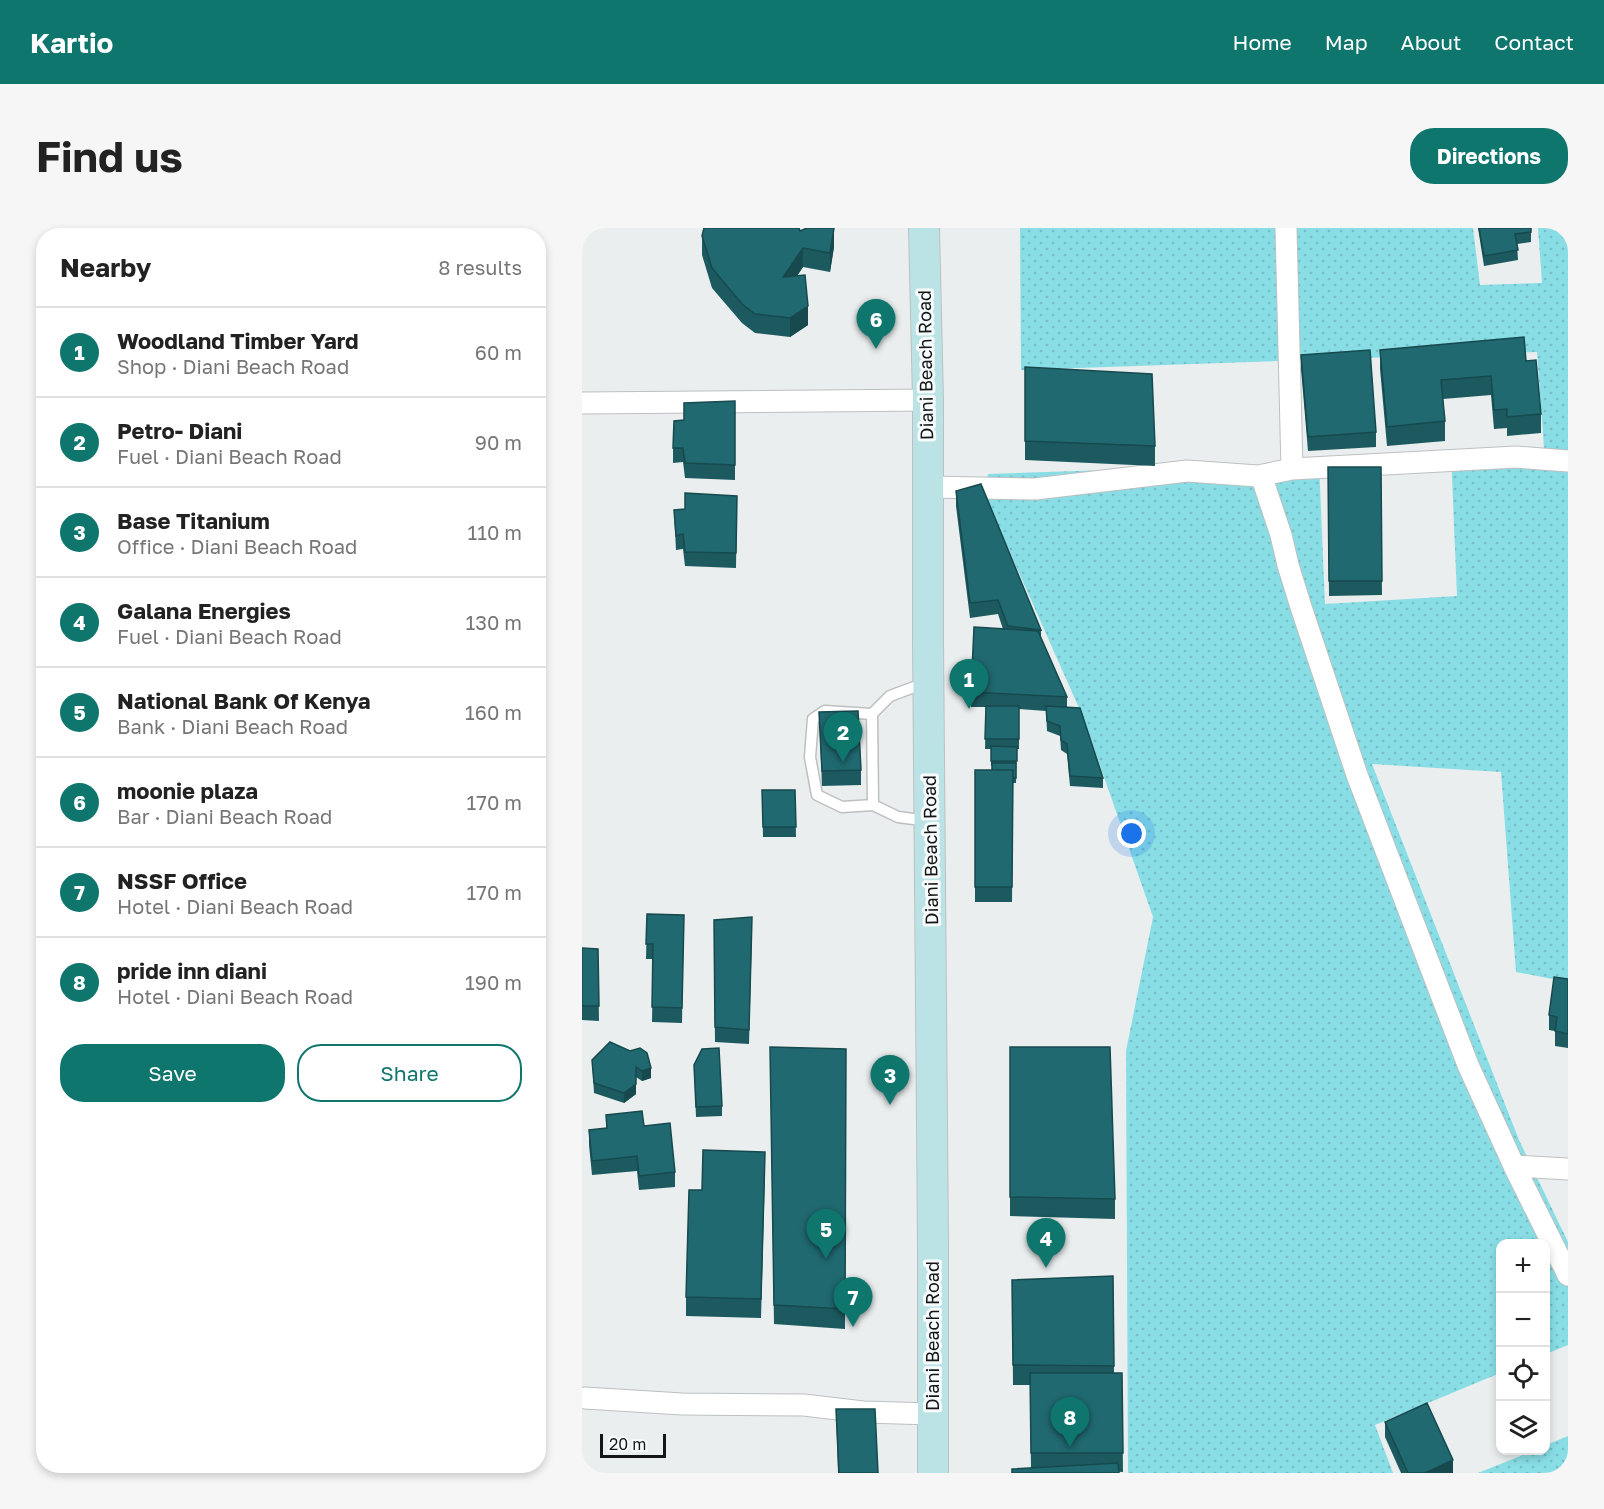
<!DOCTYPE html>
<meta charset="utf-8">
<style>
:root{--surface:#fff;--page:#f6f6f6;--text:#222;--muted:#767676;--line:#e0e0e0;--accent:#0f766e}
body{margin:0;font-family:"Golos Text",sans-serif;background:var(--page);color:var(--text)}
.controls{position:absolute;right:18px;bottom:18px;display:grid;overflow:hidden;border-radius:12px;box-shadow:0 3px 9px #0003}
.controls button{width:54px;height:54px;display:grid;place-items:center;padding:0;border:0;border-bottom:2px solid var(--line);background:var(--surface);color:var(--text);font:30px sans-serif}
.scale{position:absolute;left:18px;bottom:15px;width:66px;box-sizing:border-box;padding-left:6px;border:3px solid #151617;border-top:0;font-size:16px;line-height:21px;white-space:nowrap;color:#151617;-webkit-text-stroke:4px #f7fbfc;paint-order:stroke}
.you{position:absolute;left:550px;top:606px;width:21px;height:21px;margin:-15px;border:4px solid #fff;border-radius:50%;background:#1a73e8;box-shadow:0 0 0 9px #1a73e833}
.badge{display:grid;place-items:center;width:39px;height:39px;border-radius:50%;background:var(--accent);color:#fff;font-size:20px;font-weight:700}
.pin{position:absolute;translate:-50% -50px;filter:drop-shadow(0 2px 3px #0008)}
.pin::after{content:'';position:absolute;top:32px;width:21px;height:18px;background:inherit;clip-path:polygon(0 0,100% 0,50% 100%)}
.list{margin:0;padding:0;list-style:none}
h2{display:flex;justify-content:space-between;align-items:center;height:78px;margin:0;padding:0 24px;font-size:26px}
h2 small{font-size:20px;font-weight:400;color:var(--muted)}
.list li{display:grid;grid-template-columns:39px 1fr auto;gap:18px;align-items:center;box-sizing:border-box;height:90px;padding:0 24px;border-top:2px solid var(--line)}
.list b{display:block;font-size:22px;white-space:nowrap}
.list p{margin:0;font-size:20px;white-space:nowrap;color:var(--muted)}
.list em{font-size:20px;font-style:normal;color:var(--muted)}
.actions{display:flex;gap:12px;padding:18px 24px}
.actions a{flex:1;padding:14px 0;border:2px solid var(--accent);border-radius:24px;text-align:center;font-size:21px;color:var(--accent)}
.actions .main{background:var(--accent);color:#fff}
.icon{flex:none;width:33px;height:33px;fill:none;stroke:currentColor;stroke-width:2;stroke-linecap:round;stroke-linejoin:round}
.map{position:relative;flex:none;width:986px;height:1245px;overflow:hidden;border-radius:24px}
header{display:flex;align-items:center;gap:36px;box-sizing:border-box;height:84px;padding:0 30px;background:var(--accent);color:#fff}
header strong{font-size:28px}
nav{display:flex;gap:33px;margin-inline-start:auto;font-size:21px}
.intro{display:flex;align-items:center;justify-content:space-between;box-sizing:border-box;height:144px;padding:0 36px}
h1{margin:0;font-size:42px}
.button{padding:15px 27px;border-radius:24px;background:var(--accent);color:#fff;font-size:21px;font-weight:700}
main{display:flex;gap:36px;padding:0 36px}
aside{flex:1;background:var(--surface);border-radius:24px;box-shadow:0 3px 9px #0003}
.map>svg:first-child{display:block}
.grass{fill:url(#grass-dots)}
.lines{fill:none;stroke-linecap:round;stroke-linejoin:round}
.lane-casing{stroke:#bcc0c0;stroke-width:13}
.street-casing{stroke:#bcc0c0;stroke-width:23}
.secondary-casing{stroke:#bcc0c0;stroke-width:32}
.lane{stroke:#fff;stroke-width:10}
.street{stroke:#fff;stroke-width:21}
.secondary{stroke:#bbe3e6;stroke-width:30}
.wall{fill:#1c5a60}
.shaded-wall{fill:#164a4e}
.building{fill:#206970;stroke:#164a4e;stroke-width:1.5}
.labels{text-anchor:middle;stroke-width:6;stroke-linejoin:round;paint-order:stroke}
.street-label{font-size:18px;fill:#151617;stroke:#f7fbfc}
</style>
<header>
<strong>Kartio</strong>
<nav><a>Home</a><a>Map</a><a>About</a><a>Contact</a></nav>
</header>
<div class="intro"><h1>Find us</h1><a class="button">Directions</a></div>
<main>
<aside>
<h2>Nearby<small>8 results</small></h2>
<ul class="list">
<li><span class="badge">1</span><div><b>Woodland Timber Yard</b><p>Shop · Diani Beach Road</p></div><em>60 m</em></li>
<li><span class="badge">2</span><div><b>Petro- Diani</b><p>Fuel · Diani Beach Road</p></div><em>90 m</em></li>
<li><span class="badge">3</span><div><b>Base Titanium</b><p>Office · Diani Beach Road</p></div><em>110 m</em></li>
<li><span class="badge">4</span><div><b>Galana Energies</b><p>Fuel · Diani Beach Road</p></div><em>130 m</em></li>
<li><span class="badge">5</span><div><b>National Bank Of Kenya</b><p>Bank · Diani Beach Road</p></div><em>160 m</em></li>
<li><span class="badge">6</span><div><b>moonie plaza</b><p>Bar · Diani Beach Road</p></div><em>170 m</em></li>
<li><span class="badge">7</span><div><b>NSSF Office</b><p>Hotel · Diani Beach Road</p></div><em>170 m</em></li>
<li><span class="badge">8</span><div><b>pride inn diani</b><p>Hotel · Diani Beach Road</p></div><em>190 m</em></li>
</ul>
<div class="actions"><a class="main">Save</a><a>Share</a></div>
</aside>
<div class="map">
<svg width="986" height="1245" viewBox="0 0 986 1245">
<defs>
<pattern id="grass-dots" width="8" height="8" patternUnits="userSpaceOnUse" patternTransform="scale(1.5)"><rect width="8" height="8" fill="#89dee6"/><path d="M2 2h.1M6 6h.1" fill="none" stroke="#75bec5" stroke-width="1.8" stroke-linecap="round"/></pattern>
</defs>
<rect width="100%" height="100%" fill="#eaeeee"/>
<path class="grass" d="M438 0H891L898 57 960 55 956 0H986V754L934 744 919 544 790 536 937 912 986 1014V1117L964 1126 963 1016H918V1145L793 1197 811 1245H546L544 823 571 689 501 489 403 268 406 246 737 235 743 376 875 368 869 225 962 220 955 124 439 142Z
M986 1208V1245H896L951 1223 963 1222 964 1217Z"/>
<g class="lines">
<g class="lane-casing">
<path id="lane" d="M343 455 308 468 290 486 291 577 316 589 347 593
M290 486 243 483 231 491 228 529 235 567 260 579 291 577"/>
</g>
<g class="street-casing">
<path id="street" d="M704 0 710 241
M0 175 346 172
M676 248 710 241 934 229 986 233
M346 259 453 261 605 243 676 248 681 253 699 307 706 337 719 379 775 547 886 837 932 938 986 1047
M932 938 986 941
M3 1170 100 1176 222 1177 281 1184 351 1186"/>
</g>
<g class="secondary-casing">
<path id="secondary" d="M342 0 346 172V412L351 1017V1245"/>
</g>
<use href="#lane" class="lane"/>
<use href="#street" class="street"/>
<use href="#secondary" class="secondary"/>
</g>
<path class="wall" d="M896 0H949V14L935 16 936 32 902 38Z
M218 3 252 19 248 44 221 39 215 48 226 97 208 109 173 105 160 95 130 60 120 27V8Z
M798 122 944 133 959 186V205L925 208V200L912 201 909 167 861 171 863 193V213L805 218 798 141Z
M719 127 794 204V219L726 223 719 141Z
M443 139 573 218V238L443 232Z
M102 192 153 237V252L103 250 101 234 91 235V220Z
M746 239H799L800 367 747 368Z
M374 263 459 402V411L485 469V479L521 550V560L488 558 485 526 479 522 478 508 465 503 464 483 437 481V521H435L434 555H431L430 674H393V542H410V538H409V521H403L404 479H389V464L421 401 416 386 388 390 374 278Z
M155 268 154 340 103 338 101 321 94 322 92 282 103 281Z
M237 484 279 542V557L240 558Z
M180 562H213L214 609H181Z
M65 686 102 687 100 795 70 794 71 731H64Z
M132 692 170 704 167 816 133 814Z
M0 720 16 721 17 793 0 792Z
M986 751V820L973 818V803L967 802V787Z
M188 819 264 821 263 1101 192 1096Z
M428 819 533 971V991L428 988Z
M48 823 69 850 60 853 54 849V866L42 875 12 865 10 832Z
M112 837 140 878V888L114 889Z
M24 887 62 898 93 944V959L57 962 55 943 10 947 7 917V902L24 900Z
M183 944 179 1090 104 1088V1069L120 962Z
M531 1048 532 1145H540L541 1244 449 1240 448 1157H431L430 1052Z
M254 1181 296 1245H256Z
M803 1194 871 1245H819L803 1209Z"/>
<path class="shaded-wall" d="M252 0V19L248 44V25Z
M221 20V39L201 68V49Z
M226 78V97L208 109V90Z
M69 840V850L60 853V843Z
M54 856V866L42 875V865Z
M871 1232V1245H843Z"/>
<path class="building" d="M122 0H217L218 3 225 0H252L248 25 221 20 201 49 223 47 226 78 208 90 173 86 160 76 130 40 120 8Z
M897 0H949V4L933 6 936 22 902 28Z
M942 109 944 133 954 132 959 186 925 189V181L912 182 909 148 859 152 863 193 805 199 798 122Z
M788 122 794 204 726 209 719 127Z
M443 139 570 146 573 218 443 213Z
M153 173V237L103 235 101 220H91L92 193 102 192V175Z
M746 239H799L800 353H747Z
M399 256 459 402 426 398 416 372 388 375 374 263Z
M103 265 155 268 154 325 103 324 101 306 94 308 92 282 103 281Z
M392 399 456 403 485 469 389 464Z
M404 478H437V511H403Z
M464 478 498 480 521 550 488 548 485 516 479 512 478 498 465 493Z
M276 483 279 542 240 543 237 484Z
M409 518 435 519V533H409Z
M410 535H434V550H431V542H410Z
M393 542H431L430 659H393Z
M180 562H213L214 599H181Z
M65 686 102 687 100 780 70 779 71 716H64Z
M170 689 167 802 133 799 132 692Z
M0 720 16 721 17 778H0Z
M972 749 986 751V806L973 803 975 789 967 787Z
M28 814 48 823 58 820 65 825 69 840 60 843 54 839V856L42 865 12 855 10 832Z
M188 819 264 821 263 1081 192 1077Z
M428 819H528L533 971 428 969Z
M137 820 140 878 114 879 112 837 120 821Z
M60 883 62 898 88 895 93 944 57 948 55 928 10 933 7 902 25 900 24 887Z
M121 922 183 924 179 1071 104 1069 107 962H120Z
M531 1048 532 1138 431 1137 430 1052Z
M448 1145H540L541 1225H449Z
M845 1175 871 1232 843 1245H826L803 1194Z
M254 1181H293L296 1245H257Z
M536 1235 537 1245H430V1241Z"/>
<g class="labels">
<g class="street-label">
<text transform="translate(344 137) rotate(-91)" y="6">Diani Beach Road</text>
<text transform="translate(349 622) rotate(-91)" y="6">Diani Beach Road</text>
<text transform="translate(351 1108) rotate(-90)" y="6">Diani Beach Road</text>
</g>
</g>
</svg>
<div class="controls">
<button>+</button>
<button>−</button>
<button><svg class="icon" aria-label="locate" viewBox="0 0 24 24"><circle cx="12" cy="12" r="6"/><path d="M12 2v4M12 18v4M2 12h4M18 12h4"/></svg></button>
<button><svg class="icon" aria-label="layers" viewBox="0 0 24 24"><path d="M12 4l9 5-9 5-9-5zM3 14l9 5 9-5"/></svg></button>
</div>
<div class="scale">20 m</div>
<div class="you"></div>
<div class="pin badge" style="left:387px;top:481px">1</div>
<div class="pin badge" style="left:261px;top:534px">2</div>
<div class="pin badge" style="left:308px;top:877px">3</div>
<div class="pin badge" style="left:464px;top:1040px">4</div>
<div class="pin badge" style="left:244px;top:1031px">5</div>
<div class="pin badge" style="left:294px;top:121px">6</div>
<div class="pin badge" style="left:271px;top:1099px">7</div>
<div class="pin badge" style="left:488px;top:1219px">8</div>
</div>
</main>
